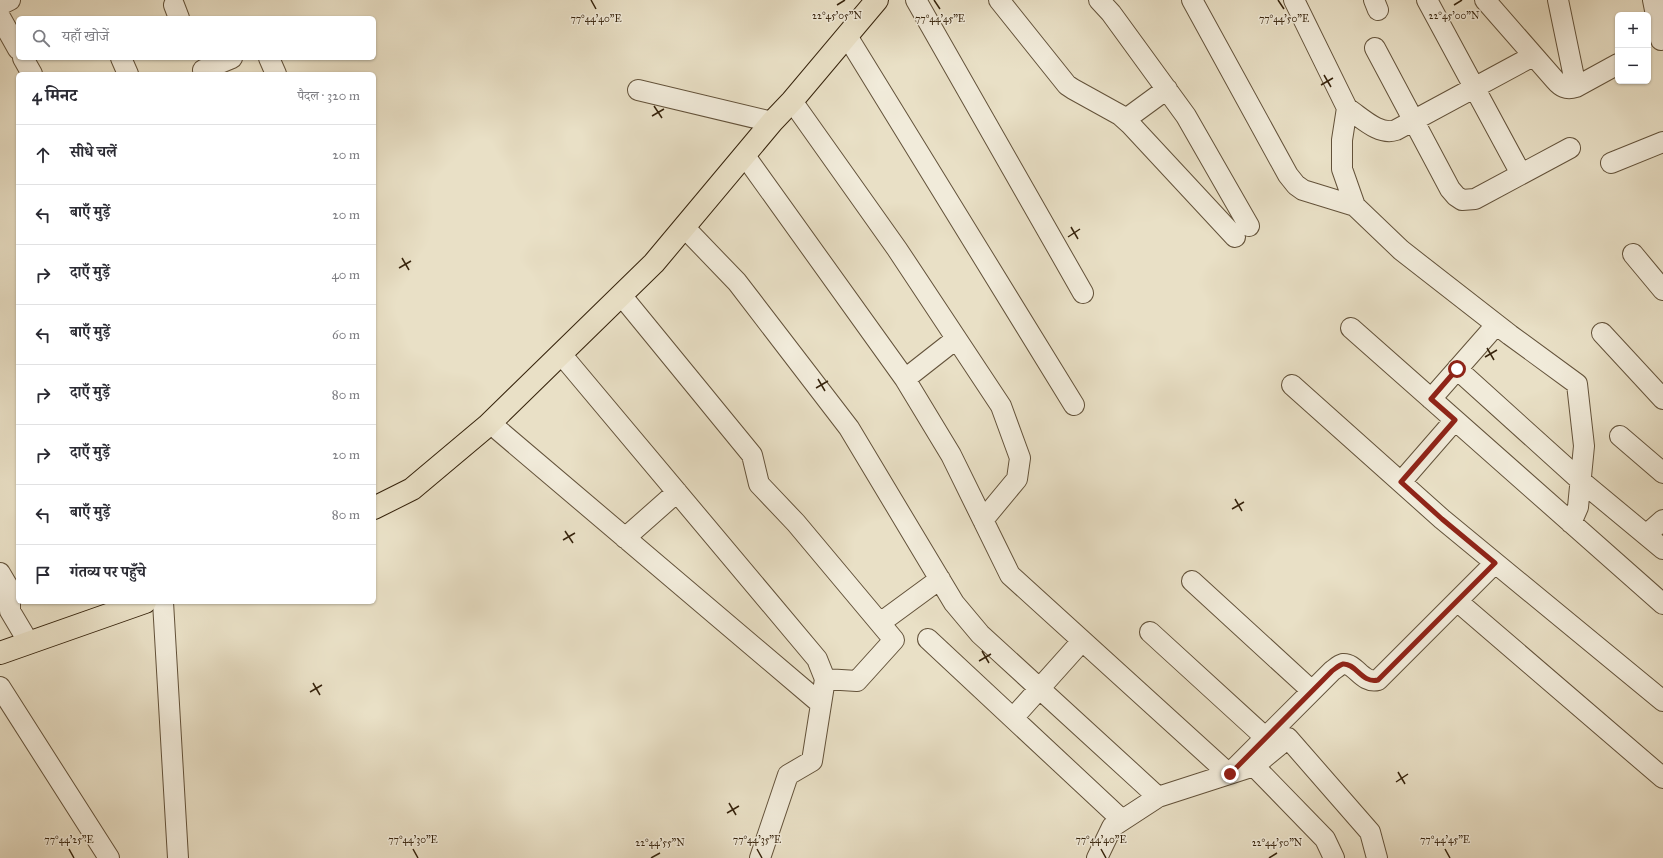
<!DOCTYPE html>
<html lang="hi">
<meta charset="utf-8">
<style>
:root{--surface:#fff;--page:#f7f7f7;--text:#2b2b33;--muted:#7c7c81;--line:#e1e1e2}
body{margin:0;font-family:"IM FELL Great Primer","Noto Serif Devanagari",serif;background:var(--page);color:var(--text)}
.controls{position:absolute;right:12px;top:12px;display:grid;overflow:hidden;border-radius:6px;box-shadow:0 1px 3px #0004}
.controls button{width:36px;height:36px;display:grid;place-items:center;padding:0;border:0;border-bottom:1px solid var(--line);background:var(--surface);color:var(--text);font:20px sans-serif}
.stop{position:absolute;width:12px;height:12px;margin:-9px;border:3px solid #8f2418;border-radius:50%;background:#fff}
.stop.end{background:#8f2418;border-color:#fff;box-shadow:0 1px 4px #0008}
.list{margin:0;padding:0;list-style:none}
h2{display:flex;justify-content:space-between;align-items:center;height:52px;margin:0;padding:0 16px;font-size:17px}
h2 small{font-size:13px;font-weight:400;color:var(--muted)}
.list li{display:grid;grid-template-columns:26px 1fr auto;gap:12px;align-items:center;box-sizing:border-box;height:60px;padding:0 16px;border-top:1px solid var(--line)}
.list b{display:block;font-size:15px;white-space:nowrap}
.list em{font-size:13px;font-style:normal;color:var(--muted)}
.icon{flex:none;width:22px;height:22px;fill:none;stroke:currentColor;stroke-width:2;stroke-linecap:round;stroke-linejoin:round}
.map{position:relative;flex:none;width:1663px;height:858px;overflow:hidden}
.search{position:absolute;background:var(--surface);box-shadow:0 1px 3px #0004;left:16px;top:16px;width:360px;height:44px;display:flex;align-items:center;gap:10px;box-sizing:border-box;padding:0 14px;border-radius:6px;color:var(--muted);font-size:15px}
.panel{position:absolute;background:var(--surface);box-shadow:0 1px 3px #0004;left:16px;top:72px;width:360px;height:532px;border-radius:6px}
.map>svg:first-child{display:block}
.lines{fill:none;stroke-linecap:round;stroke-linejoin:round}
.minor-casing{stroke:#63523a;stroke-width:22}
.major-casing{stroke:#36230c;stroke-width:24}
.minor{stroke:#f1ebda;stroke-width:20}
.major{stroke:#e9e0c6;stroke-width:22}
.route{stroke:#8f2418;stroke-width:5}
.ticks{fill:none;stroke:#36230c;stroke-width:1.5}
.ticks-label{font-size:10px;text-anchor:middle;fill:#36230c;stroke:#f1ebda;stroke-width:3;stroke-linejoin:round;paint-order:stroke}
</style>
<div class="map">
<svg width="1663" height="858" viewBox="0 0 1663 858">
<rect width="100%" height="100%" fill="#e9e0c6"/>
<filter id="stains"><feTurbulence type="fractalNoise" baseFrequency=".005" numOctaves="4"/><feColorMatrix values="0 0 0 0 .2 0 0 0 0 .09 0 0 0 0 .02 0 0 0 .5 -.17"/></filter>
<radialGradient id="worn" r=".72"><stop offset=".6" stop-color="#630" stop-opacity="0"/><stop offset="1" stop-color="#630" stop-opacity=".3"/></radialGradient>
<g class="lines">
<g class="minor-casing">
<path id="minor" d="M916 0 1083 293
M999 0 1067 85 1073 89 1120 115 1130 124 1235 237
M1099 0 1111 13 1186 116 1249 226
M1192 0 1288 175 1296 185 1303 190 1355 206
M1294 0 1347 108 1342 140V169L1355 206 1401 250 1510 335 1577 384 1584 446 1578 507 1571 523
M1374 0 1378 10
M1427 0 1521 174
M1485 0 1555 80C1561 87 1566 90 1576 87L1618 64
M1558 0 1576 87
M1653 0 1661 40
M0 5 10 0
M174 5 179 18
M0 17 18 49
M847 36 1074 405
M1375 48 1450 189 1456 196 1462 200 1475 199 1570 148
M23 58 32 74
M121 58 128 74
M269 58 276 74
M203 70 232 58
M638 90 772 122
M792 101 897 249 1001 406 1020 458 1017 479 983 520
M1347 108C1361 117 1379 136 1396 130L1533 56
M1126 119 1167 89
M745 156 905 379 951 455 1010 575 1229 774 1332 671C1335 669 1339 665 1343 664 1356 663 1362 684 1378 680L1495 563
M1611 163 1663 142
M684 227 737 282 849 428 954 603 980 634 1158 797
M1633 254 1663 290
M621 295 752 455 759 484 796 523 894 640 857 681 825 679
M1351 328 1663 604
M1602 333 1663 399
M561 354 817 659 825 679 812 761 788 775 760 858
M1457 369 1581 481 1663 549
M905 379 956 339
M1292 385 1442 519 1663 701
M1431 399 1496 325
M490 423 821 704
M1620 436 1663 473
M1401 482 1455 420
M1646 535 1663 520
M625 538 677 492
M0 573 10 590V611L29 643
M1192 581 1312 691
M1457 601 1663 778
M163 602 178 858
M880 623 940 579
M1150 632 1266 738
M928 639 1122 820
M0 687 109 858
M1013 718 1082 641
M1254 766 1288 738 1370 832 1377 858
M1097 858 1112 827 1158 797 1254 766 1325 839 1334 858"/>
</g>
<g class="major-casing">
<path id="major" d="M374 508 412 489 487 426 654 263 772 122 792 101 877 0
M0 653 145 602"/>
</g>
<use href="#minor" class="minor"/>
<use href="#major" class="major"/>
</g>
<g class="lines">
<path class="route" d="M1230 774 1332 671C1335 669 1339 665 1343 664 1356 663 1362 684 1378 680L1495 563 1442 519 1401 482 1455 420 1431 399 1457 369"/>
</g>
<path class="ticks" d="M591 0 596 9M934 0 940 9M1278 0 1284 9M837 5 845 0M1454 5 1462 0M1324 75 1331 87M1321 85 1333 78M654 106 662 118M652 116 664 109M1071 227 1078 239M1068 237 1080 229M402 258 409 270M399 268 411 261M1487 348 1494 360M1485 357 1497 350M818 379 825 391M816 388 828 381M1235 499 1242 511M1232 509 1244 502M565 531 573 543M563 540 575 533M982 651 989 663M979 661 991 654M313 683 320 695M310 692 322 685M1398 772 1405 784M1396 782 1408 774M729 803 736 815M727 813 739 806M69 849 74 858M413 849 418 858M757 849 762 858M1101 849 1106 858M1445 849 1450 858M651 858 660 853M1269 858 1277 853"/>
<g class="ticks-label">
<text x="1454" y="19">22°45'00"N</text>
<text x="837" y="19">22°45'05"N</text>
<text x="596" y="22">77°44'40"E</text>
<text x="940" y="22">77°44'45"E</text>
<text x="1284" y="22">77°44'50"E</text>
<text x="69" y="843">77°44'25"E</text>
<text x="413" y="843">77°44'30"E</text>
<text x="757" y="843">77°44'35"E</text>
<text x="1101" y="843">77°44'40"E</text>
<text x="1445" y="843">77°44'45"E</text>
<text x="660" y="846">22°44'55"N</text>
<text x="1277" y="846">22°44'50"N</text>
</g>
<rect width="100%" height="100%" filter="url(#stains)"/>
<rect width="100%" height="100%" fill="url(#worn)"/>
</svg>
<div class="controls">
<button>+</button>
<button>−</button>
</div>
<div class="stop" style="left:1457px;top:369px"></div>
<div class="stop end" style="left:1230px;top:774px"></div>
<div class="search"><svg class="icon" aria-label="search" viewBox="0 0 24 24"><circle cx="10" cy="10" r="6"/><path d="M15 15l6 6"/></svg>यहाँ खोजें</div>
<section class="panel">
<h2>4 मिनट<small>पैदल · 320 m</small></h2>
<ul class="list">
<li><svg class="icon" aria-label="ahead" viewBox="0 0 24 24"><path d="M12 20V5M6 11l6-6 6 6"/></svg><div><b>सीधे चलें</b></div><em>20 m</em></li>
<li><svg class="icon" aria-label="left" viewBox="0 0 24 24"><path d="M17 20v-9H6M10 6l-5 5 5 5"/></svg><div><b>बाएँ मुड़ें</b></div><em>20 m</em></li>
<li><svg class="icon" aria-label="right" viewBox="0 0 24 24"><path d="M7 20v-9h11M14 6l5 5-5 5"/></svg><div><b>दाएँ मुड़ें</b></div><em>40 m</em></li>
<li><svg class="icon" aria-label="left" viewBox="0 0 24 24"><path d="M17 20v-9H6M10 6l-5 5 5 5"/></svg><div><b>बाएँ मुड़ें</b></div><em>60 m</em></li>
<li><svg class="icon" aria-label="right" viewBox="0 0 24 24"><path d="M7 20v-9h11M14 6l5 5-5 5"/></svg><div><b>दाएँ मुड़ें</b></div><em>80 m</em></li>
<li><svg class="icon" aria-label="right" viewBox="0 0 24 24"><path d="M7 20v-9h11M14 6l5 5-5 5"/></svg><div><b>दाएँ मुड़ें</b></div><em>20 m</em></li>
<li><svg class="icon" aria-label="left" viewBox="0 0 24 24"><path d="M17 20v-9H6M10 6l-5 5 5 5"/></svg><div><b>बाएँ मुड़ें</b></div><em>80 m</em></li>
<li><svg class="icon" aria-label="arrive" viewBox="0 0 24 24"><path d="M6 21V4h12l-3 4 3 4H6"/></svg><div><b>गंतव्य पर पहुँचे</b></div></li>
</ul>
</section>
</div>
